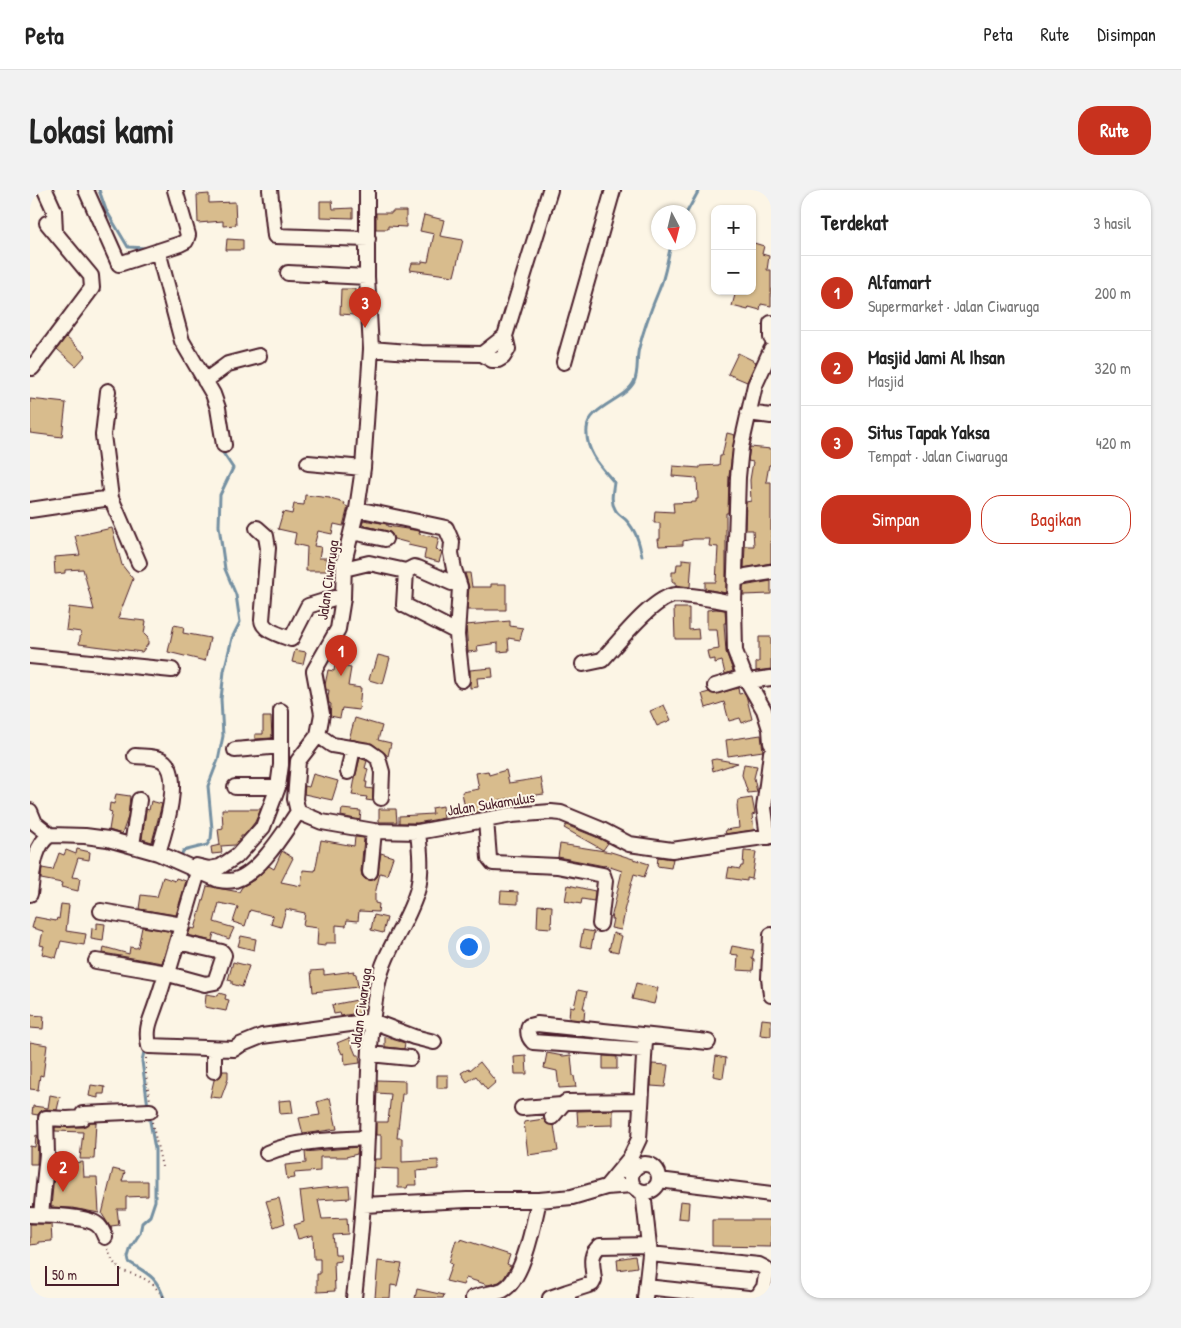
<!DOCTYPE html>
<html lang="id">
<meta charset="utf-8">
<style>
:root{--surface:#fff;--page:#f2f2f2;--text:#222;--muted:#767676;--line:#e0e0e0;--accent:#c8321e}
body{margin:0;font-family:"Patrick Hand",sans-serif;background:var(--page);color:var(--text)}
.controls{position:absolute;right:15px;top:15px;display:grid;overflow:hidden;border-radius:10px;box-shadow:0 1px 4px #0004}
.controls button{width:45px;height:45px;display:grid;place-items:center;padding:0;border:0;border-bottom:1px solid var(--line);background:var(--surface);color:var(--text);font:25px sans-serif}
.compass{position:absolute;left:621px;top:15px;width:45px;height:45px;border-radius:50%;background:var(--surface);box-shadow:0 1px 4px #0004;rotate:173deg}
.scale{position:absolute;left:15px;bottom:12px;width:74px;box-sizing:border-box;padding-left:5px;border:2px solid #4a1f2b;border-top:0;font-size:14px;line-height:18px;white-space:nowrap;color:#4a1f2b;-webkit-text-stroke:4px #fcf5e5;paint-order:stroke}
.you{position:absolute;left:438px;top:756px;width:18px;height:18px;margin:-12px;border:4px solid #fff;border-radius:50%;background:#1a73e8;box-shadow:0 0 0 8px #1a73e833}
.badge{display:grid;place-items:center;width:32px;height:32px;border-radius:50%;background:var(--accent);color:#fff;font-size:16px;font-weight:700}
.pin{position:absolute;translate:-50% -41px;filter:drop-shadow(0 1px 2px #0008)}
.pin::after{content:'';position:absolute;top:26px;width:18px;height:15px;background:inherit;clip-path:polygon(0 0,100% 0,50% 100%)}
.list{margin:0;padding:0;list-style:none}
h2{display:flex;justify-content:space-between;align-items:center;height:65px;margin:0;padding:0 20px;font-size:21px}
h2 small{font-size:16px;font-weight:400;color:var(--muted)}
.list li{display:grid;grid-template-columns:32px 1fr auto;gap:15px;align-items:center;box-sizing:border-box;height:75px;padding:0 20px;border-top:1px solid var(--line)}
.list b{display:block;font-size:19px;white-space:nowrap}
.list p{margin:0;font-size:16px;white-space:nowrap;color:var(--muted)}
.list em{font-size:16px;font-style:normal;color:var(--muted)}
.actions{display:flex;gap:10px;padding:15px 20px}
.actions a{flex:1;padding:11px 0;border:1px solid var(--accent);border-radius:20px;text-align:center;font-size:18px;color:var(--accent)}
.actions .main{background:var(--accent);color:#fff}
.map{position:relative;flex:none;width:741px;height:1108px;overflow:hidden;border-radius:20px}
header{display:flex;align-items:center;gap:30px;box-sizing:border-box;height:70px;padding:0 25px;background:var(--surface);border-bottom:1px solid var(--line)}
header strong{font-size:24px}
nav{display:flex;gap:28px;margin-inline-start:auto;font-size:18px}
.intro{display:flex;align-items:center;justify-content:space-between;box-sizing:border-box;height:120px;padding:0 30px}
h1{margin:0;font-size:35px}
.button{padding:12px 22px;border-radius:20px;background:var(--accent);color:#fff;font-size:18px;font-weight:700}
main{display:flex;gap:30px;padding:0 30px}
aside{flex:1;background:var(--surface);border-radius:20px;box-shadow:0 1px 4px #0004}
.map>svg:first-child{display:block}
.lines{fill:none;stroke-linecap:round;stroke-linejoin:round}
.stream{stroke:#7490a2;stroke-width:3}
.building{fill:#d8bc8d;stroke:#4a1f2b}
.minor-casing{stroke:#4a1f2b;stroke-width:18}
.path{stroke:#4a1f2b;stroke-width:2;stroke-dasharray:1 4;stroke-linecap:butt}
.minor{stroke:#fcf5e5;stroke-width:14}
.labels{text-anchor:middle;stroke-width:4;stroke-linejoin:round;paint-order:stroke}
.street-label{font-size:15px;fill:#4a1f2b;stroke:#fcf5e5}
</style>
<header>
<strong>Peta</strong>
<nav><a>Peta</a><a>Rute</a><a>Disimpan</a></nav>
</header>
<div class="intro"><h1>Lokasi kami</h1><a class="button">Rute</a></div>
<main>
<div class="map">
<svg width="741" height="1108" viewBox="0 0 741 1108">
<rect width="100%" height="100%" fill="#fcf5e5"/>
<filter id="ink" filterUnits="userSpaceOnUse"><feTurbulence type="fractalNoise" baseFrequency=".02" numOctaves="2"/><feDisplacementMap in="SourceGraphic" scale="10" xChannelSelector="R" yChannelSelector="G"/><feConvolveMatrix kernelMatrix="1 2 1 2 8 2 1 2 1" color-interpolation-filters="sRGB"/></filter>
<g filter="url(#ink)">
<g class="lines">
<path class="stream" d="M69 0 76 20 98 57 117 58
M657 22 669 0
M612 366C609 351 606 341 596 330 592 326 587 324 585 319 580 311 583 301 584 292 571 277 555 261 557 239 558 217 595 210 604 192 609 182 606 168 609 158 614 138 621 119 629 100 636 85 637 68 642 52
M150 669 153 661 177 655 181 649 182 639 178 596 188 570 193 546 191 509 194 481 202 448 210 432 206 405 195 379 189 336 190 305 203 278 191 260
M155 681 159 687 157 696
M115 857 112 871 118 917
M119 926 125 959V1011L120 1026 112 1033 110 1043 101 1057 98 1067 99 1072C118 1084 126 1086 134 1108"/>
</g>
<path class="building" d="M179 4V13L205 12 206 35 193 36V31L168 33 167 5Z
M290 11H302L303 19 323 18V28L290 27Z
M362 21H376V37L358 36V39H346V23H362Z
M394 25 414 30 410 46 433 50 424 86 380 80 382 73H392V71L398 72 404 44 390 41Z
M197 49 213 50V60H196Z
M724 53 734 56 732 64 739 66 737 80H741V116L731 114 730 120 719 117 718 120 702 116 706 101H722V59Z
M311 99H325V125L310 124Z
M36 147 56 165 46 176 27 159Z
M708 163 726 172 717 192 698 184Z
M0 209 36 213 32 247 0 243Z
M697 243 705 245 699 286 698 323H696V403L675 399V392H686L688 357 679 356 680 349H663L653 351V355L629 356 628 349H630V333H624L625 321 644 322 643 313 666 312V309H668L667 288 642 286 643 276 670 278V276L689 275 690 266H692Z
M720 257 741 259V275H739L736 292H741V373L714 378 715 356H724L723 340H715L716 312 721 311 720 290 723 272 718 271Z
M275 305 300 308V309L315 313 314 315 318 317 313 336 304 334 302 344 288 341 284 356 291 357 289 368H297V381H276L277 357 264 354 266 343 248 339 253 322 262 324 264 314 274 315Z
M333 330 357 334V336L390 341 389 344 409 348 406 360 412 362 409 372 394 368 396 359 378 355 379 353 364 349 361 343 357 341 332 335Z
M82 338 92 375 103 389 88 428 116 431 114 444 118 448V454L112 462 49 454 51 442 36 440 39 417 64 420 53 379 35 380V383L25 384 24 367 50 365 45 346Z
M652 369 662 370 660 397 645 395V392H642V382H646L647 374H652Z
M435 383H440L442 397H461V394H476V420H437L439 397Z
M741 391V404L713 405V396Z
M644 418H659V440L668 439 669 449H645Z
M686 419 695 420 696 433H694L696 462 703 481 695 484 692 471 685 473V469L679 470 677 461 689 459 687 439H677V420Z
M480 431V436L493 438 490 450 478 448 479 461 468 462V453L447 456 448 461 438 462 436 435Z
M144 435 154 437 153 443 180 448 175 471 138 462Z
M729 447H741V479L726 481V472H729Z
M265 460 276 462 273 474 262 472Z
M348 465 360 468 353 494 339 490 342 479H344Z
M305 475 321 478 318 496 331 498 329 520 312 518 310 528 300 526 301 514 299 513 298 507 299 500H296L295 495 298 480 304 481Z
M462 478 463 487 447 488 448 497 440 498V480Z
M708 498 709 504 714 503 716 505 722 529 712 533 710 528 699 531 694 512 676 518 672 504 679 502 687 504Z
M634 515 641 530 627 536 620 521Z
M233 527H241L242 548 225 549V544H233Z
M325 528 352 536 348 550 361 553 358 566 343 554 319 549Z
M731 545 733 561 698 566 696 550Z
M330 568 337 571 335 578 338 579 335 592H337L336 598 343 599V611L336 610 337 607 322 605 325 588Z
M686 569 708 573 683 581 681 570Z
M714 574 727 576 724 588 727 602 718 603 712 585Z
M476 580 479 593 511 588 514 604 469 610 470 617 433 625 432 619H435L432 602 449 599 446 583 458 581 459 585Z
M283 584 308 591 302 610 274 604 275 596 279 597Z
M86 604 100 606 98 627 92 644 79 640 82 622 79 621 80 613 84 614Z
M722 608 725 624 722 625 724 640 696 644 695 640 709 638 707 616 708 610Z
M121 611 132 614 122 652 112 649 116 619 119 620Z
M413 616 414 628 387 633H369V626L403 624 402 618Z
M192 619H231L225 632 214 646H211V648L205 655 191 656 192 663 182 664 181 657 190 655 188 639 193 638Z
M312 619 331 621 330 630 311 626Z
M349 619H366L367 632H349Z
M536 635 566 647 578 653 573 660 534 638Z
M325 647 334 648 331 681 332 686 335 689 343 690 347 687 351 663 363 667 357 685 350 683 345 704V713L349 714 348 722 329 721 328 731 317 730 316 736 306 735V753H295V756L287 755 288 738 273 736 275 723 256 719 251 737 241 734 243 726 220 720 215 736 203 732 208 717 189 713 184 732 204 738 199 749 184 743 182 751 158 745 161 738 165 739 177 696 209 702 212 697 224 690 239 676 244 679 252 661 263 668 251 692 271 696 273 680 285 681 291 650 324 656Z
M530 654 581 662 619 674 614 687 604 684 594 721 595 722 591 740 581 738 583 729H581L592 681 574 675V676L528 667Z
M47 659 60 662 59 670 48 668 42 687 50 688 48 701 31 697 32 693 11 689 12 678 23 680 29 663 34 665 36 660 46 664Z
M714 661 726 662 722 689 717 688V691L697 688 699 677 710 679 711 676H713Z
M628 667 643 669 641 678 627 676Z
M133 687 145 691 146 688 156 691 146 725 109 719 111 705 127 707Z
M538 695 565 701 564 711 552 709 551 714 535 711Z
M471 701 488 702V714L470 713Z
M31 714 39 715 36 741 56 744 54 755 31 751 26 768 12 764 14 756 10 755 13 741 2 738 5 727 26 731 27 728 29 729Z
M508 715 522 716 521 738 507 737Z
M344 725 357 728 353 743 341 740Z
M67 733 75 734 73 751 61 749 62 738 67 739Z
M112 737 138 741 141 743 132 773 73 763 74 757 99 764 100 757 106 758 108 757Z
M553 740 564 742 561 758 550 756Z
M583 743 592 746 588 762 579 760Z
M211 746 226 749 224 760 208 756Z
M702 756 724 760 722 769 724 770 723 781 707 780 708 765 700 764Z
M203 772 219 776 212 797 202 794V791L198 790Z
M294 780V785L324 781 323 783 326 784 328 797 283 802 281 781Z
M606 793 628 798 624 814 602 809Z
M548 800 557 802 553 818H555L554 830 539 829 540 816 544 817Z
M189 803 196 805 195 809 199 810 196 821 175 817 176 804 188 806Z
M332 809 334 822 311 826 310 823 304 824 302 815Z
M0 825 14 826 13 839 0 838Z
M732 829 741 830V846L730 845Z
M355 847 375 853 374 859 355 857Z
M319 848 326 865H329L330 873 315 875 314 863 312 864 307 853Z
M0 852 17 855 13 886 10 885 8 900 0 899Z
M517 863 533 866 541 865 543 886H544L546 897 529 898 527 881 514 878Z
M496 866 497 884H485L484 867Z
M573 866 587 867V879H573Z
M686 866 696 868 693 888 683 886Z
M450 872 466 892 457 900 446 886 437 892 431 883 439 878 440 880Z
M622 874 638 875 635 897 621 896Z
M193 881H198V889L191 908 180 907 184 890 191 886Z
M407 885H418V898H407Z
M347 890 375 891V904H372L367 948H372V972L408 970V979L386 981 387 995H378L377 998H368V979L344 978 345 969H351V945H346V932H358L361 904 347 903Z
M61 895 75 897 74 904H68V908L59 906Z
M20 905 30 907 27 920 16 919 11 921 8 925 2 924 3 916 18 918Z
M300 908 307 939 273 944 269 928 290 925 287 912Z
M261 910 263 923 250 924 249 911Z
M583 920V935L548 936 547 921Z
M514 929 517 934 524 935 528 961 498 965 494 932Z
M59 932H66L64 969H50L53 942 25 941V937H53Z
M6 945 8 946 7 974H0V956L5 957Z
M328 957 327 964 316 967H290V981L264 983 265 988 257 989 255 975 276 973 275 962Z
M26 964H32L31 974 53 972 54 987H67L69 1023 42 1018 21 1017Z
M83 979 95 982 92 991H118V1006L96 1007V1019H87L89 1035 81 1036 82 1040 72 1024Z
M319 996 320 1008 288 1010 292 1029 317 1028 318 1044 303 1045 305 1064H310L311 1071 304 1072 305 1101 287 1102V1084H290V1069H284L283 1045 268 1049 264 1035 274 1032 270 1001 293 998Z
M249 1008 255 1033 244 1037 236 1011Z
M650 1011 659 1012 658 1029 648 1028Z
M682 1030H741V1057L682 1056Z
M0 1034H21L22 1051 8 1052V1054L0 1055Z
M431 1049 480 1065 477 1074 481 1076 474 1088 469 1092 458 1095 436 1088 433 1095 416 1091 422 1074 419 1073 426 1050 430 1051Z
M605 1066 607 1077 588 1080 587 1069Z
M348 1071 372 1074 367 1096 361 1095 360 1108H345Z
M387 1099 414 1105 413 1108H385Z"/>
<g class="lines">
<g class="minor-casing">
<path id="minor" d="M15 0 24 20 25 42
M56 0 89 74 150 54 156 51 158 45 145 0
M240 0 245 46 338 49
M128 61 152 151 183 204 188 218 194 255
M258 83 337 87
M741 133V148
M341 159 391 163 452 164 462 170H468L473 167 478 159 475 146
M741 160 725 195 711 257 708 287 704 413 705 461 715 487 734 520 740 539 741 553
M452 164 475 146 520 0
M534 172 583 0
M2 178 62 98 61 86 17 33
M175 191 198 174 229 166
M78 201 73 245 81 308 109 373
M718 223 741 226
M278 273 333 278
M327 319 416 338 422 352 421 363 424 379 430 397 427 445 432 490
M0 320 81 308
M227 338 236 346 238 358 232 430C233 441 251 445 261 449L278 416 304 408H313
M322 342 355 349
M314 379 339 373 376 381 374 415 423 440
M376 381 384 377 388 378 422 393
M705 390 716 386 741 382
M0 466 142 480
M553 474 572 470C587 454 624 406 646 405 665 405 685 410 704 413
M718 491 741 488
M685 496 715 487
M288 545 302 555 338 561 348 568 352 582 351 608
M205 560 251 556
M105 566C113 567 125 566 132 570 154 583 134 644 128 663
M318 582 323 558
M205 597H248
M0 621 5 633 20 645 55 646 78 649 128 663 189 690C194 691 200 691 205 690 230 683 254 642 268 622
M456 630 459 668 463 673 527 676 573 685 575 691 570 734
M388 642 482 625 521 622 531 623 570 639 599 654 642 660 741 646
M738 647 734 618 741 563
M102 655 109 610
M166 676 179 679 190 677 208 665 233 637 248 597 251 575V521
M340 682 344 641
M0 704C3 684 2 657 20 645
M71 721 152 735
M741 745 739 788 741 805
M66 771 131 782 175 794 185 792 194 765 192 762 148 752
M136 783C133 793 130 804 126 814 121 830 115 837 119 856L204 859 210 855 232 846 342 831 384 847 404 852
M138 783 168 682
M614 860 503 852C498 847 497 843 499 836L507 834 678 852
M340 864 380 868
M184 881V859
M492 918 532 915
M522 927 532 915 536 912 610 911
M237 963C267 950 304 950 337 948
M601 988a14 14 0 1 1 28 0a14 14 0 1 1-28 0Z
M629 990 741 1004
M576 997 600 968 609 949 615 851
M613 1002 620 1064 615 1108
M333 1015 437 1010H509L542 1007 576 997 602 995
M0 1025C17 1026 47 1025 63 1032 70 1035 72 1040 75 1047
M11 1025 17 964 16 928 37 929 52 928 53 924 120 921
M620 1064 729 1075 735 1078 737 1081 734 1097 728 1106 723 1108
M616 1097 718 1108
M537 1102 562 1094 564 1090C563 1076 558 1065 570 1056L619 1055
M324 1108C330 1054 335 999 337 945 339 894 338 842 348 793 355 759 379 732 388 698 392 680 390 660 388 642L344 641 292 632 268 622 265 609 268 571 288 545 292 524 284 481 308 439 313 408 314 372 327 319 333 278 341 159 337 87V0
M443 1108C452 1104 464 1104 473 1100 494 1089 504 1031 509 1010
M520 1108 537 1102 538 1108"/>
</g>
<path class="path" d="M116 868V886L120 910
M122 932 132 977
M78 1059C87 1088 98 1078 118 1091 125 1095 129 1103 135 1108"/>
<use href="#minor" class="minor"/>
</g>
</g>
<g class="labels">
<g class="street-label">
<text transform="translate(298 390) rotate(-82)" y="5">Jalan Ciwaruga</text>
<text transform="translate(461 614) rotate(-9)" y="5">Jalan Sukamulus</text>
<text transform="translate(331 818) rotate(-82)" y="5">Jalan Ciwaruga</text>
</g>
</g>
</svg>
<div class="controls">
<button>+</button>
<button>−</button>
</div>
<svg class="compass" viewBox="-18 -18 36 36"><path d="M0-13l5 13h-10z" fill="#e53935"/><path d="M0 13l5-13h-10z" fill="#767676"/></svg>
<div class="scale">50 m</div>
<div class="you"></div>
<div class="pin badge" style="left:311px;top:486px">1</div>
<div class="pin badge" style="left:33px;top:1002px">2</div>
<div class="pin badge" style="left:335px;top:138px">3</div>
</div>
<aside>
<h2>Terdekat<small>3 hasil</small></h2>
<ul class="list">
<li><span class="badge">1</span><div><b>Alfamart</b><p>Supermarket · Jalan Ciwaruga</p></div><em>200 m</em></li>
<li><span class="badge">2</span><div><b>Masjid Jami Al Ihsan</b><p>Masjid</p></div><em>320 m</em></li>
<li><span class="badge">3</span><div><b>Situs Tapak Yaksa</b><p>Tempat · Jalan Ciwaruga</p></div><em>420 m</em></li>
</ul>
<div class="actions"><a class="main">Simpan</a><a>Bagikan</a></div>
</aside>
</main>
